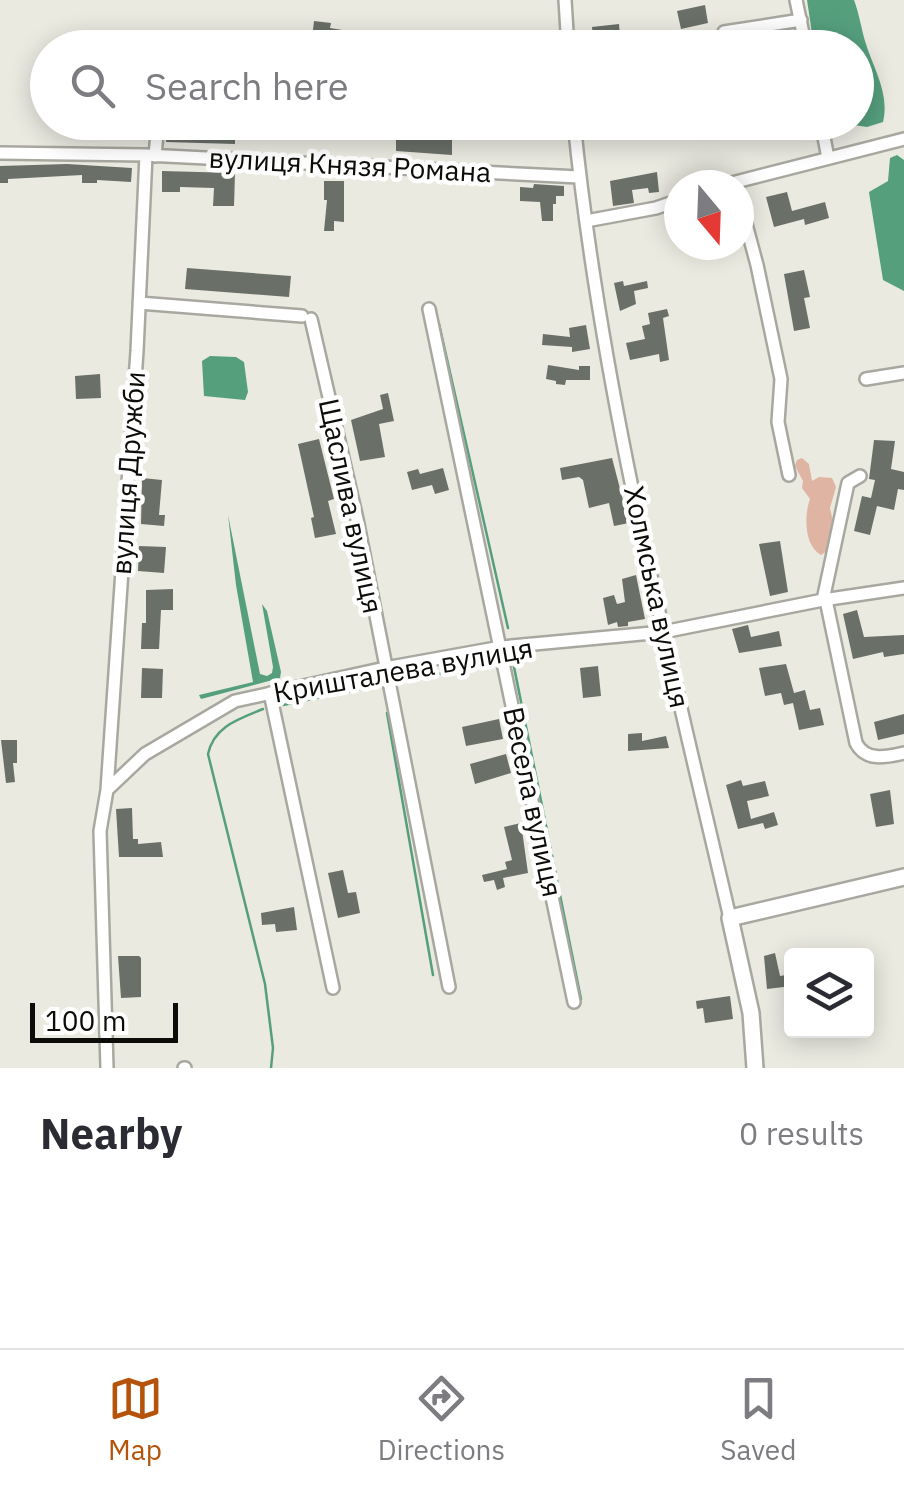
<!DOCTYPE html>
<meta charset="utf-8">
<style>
:root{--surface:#fff;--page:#f2f2f3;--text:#2b2b33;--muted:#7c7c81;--line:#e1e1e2;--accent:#b45309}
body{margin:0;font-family:"IBM Plex Sans",sans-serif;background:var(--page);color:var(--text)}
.controls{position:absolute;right:30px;bottom:30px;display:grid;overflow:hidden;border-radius:10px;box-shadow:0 5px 25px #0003}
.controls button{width:90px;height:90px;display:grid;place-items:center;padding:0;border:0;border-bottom:2px solid var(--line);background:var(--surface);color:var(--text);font:50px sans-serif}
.compass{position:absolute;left:664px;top:170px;width:90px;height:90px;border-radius:50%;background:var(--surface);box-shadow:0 5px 25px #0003;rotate:161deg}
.scale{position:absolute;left:30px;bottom:25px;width:148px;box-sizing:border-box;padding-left:10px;border:5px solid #0c0c09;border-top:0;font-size:28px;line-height:35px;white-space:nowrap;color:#0c0c09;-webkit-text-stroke:8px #fff;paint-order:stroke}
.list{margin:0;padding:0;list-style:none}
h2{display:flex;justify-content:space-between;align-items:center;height:130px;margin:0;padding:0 40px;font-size:42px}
h2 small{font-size:32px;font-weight:400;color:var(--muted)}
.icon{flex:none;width:55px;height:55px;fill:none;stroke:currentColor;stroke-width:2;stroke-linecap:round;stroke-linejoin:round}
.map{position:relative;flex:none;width:904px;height:1068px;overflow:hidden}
.search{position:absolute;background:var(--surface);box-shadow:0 5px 25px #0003;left:30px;right:30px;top:30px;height:110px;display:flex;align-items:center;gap:25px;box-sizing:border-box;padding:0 35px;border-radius:55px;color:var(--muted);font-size:38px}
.sheet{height:280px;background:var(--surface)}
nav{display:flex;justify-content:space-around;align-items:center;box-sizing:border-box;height:140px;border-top:2px solid var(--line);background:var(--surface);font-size:28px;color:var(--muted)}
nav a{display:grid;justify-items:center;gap:5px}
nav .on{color:var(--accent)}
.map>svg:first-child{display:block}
.green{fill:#e0b4a2}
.water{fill:#559f7d}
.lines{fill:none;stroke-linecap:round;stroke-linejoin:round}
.stream{stroke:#559f7d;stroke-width:2.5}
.building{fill:#6a6f68}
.street-casing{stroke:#a9a8a0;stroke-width:16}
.secondary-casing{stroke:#a9a8a0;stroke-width:20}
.street{stroke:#fff;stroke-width:11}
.secondary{stroke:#fff;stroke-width:15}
.labels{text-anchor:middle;stroke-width:9;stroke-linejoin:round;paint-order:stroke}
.street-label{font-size:28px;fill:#0c0c09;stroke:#fff}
</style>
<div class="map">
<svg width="904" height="1068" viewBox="0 0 904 1068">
<rect width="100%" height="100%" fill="#ebeae1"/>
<path class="green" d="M802 458 809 464 812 481 819 477 832 478 836 487 830 508 833 522 827 551 821 555C804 546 804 515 810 499L802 488 803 481 795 466 797 460Z"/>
<path class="water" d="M807 0H854C859 13 861 27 865 41 873 68 890 93 883 122L867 127 841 123 856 122V48L814 47Z
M897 155 904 160V291L883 280 870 199 869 192 888 181 890 158Z
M210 356 236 357 244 362 248 392 245 400 204 396 202 361Z
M228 515 260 674 267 676 272 673 273 667 262 604 267 611 281 672 280 678 201 699 199 695 253 682 236 585Z"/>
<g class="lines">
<path class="stream" d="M439 324 508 628
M513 662 581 999
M397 682 494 663
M283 705 380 685
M263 709C239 719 214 726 208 754L265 984 273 1048 271 1068
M387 713 433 975"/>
</g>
<path class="building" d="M705 5 708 23 681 29 677 11Z
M314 21 331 23 330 28 392 38 391 48H341L342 42 312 39Z
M619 24 620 36 612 37 613 48H594L592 27Z
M139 122H149L147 138H109L108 123Z
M181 122V129L235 131V144L166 142 167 123Z
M434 122H443V137H452V155L396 151V140H404L405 132 434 133Z
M67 164 132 168 131 182 97 180V183H82V175L8 179V183H0V166Z
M162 171 235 173 234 206H213L214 188 180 187V192H162Z
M657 172 659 192 649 193 648 188 632 190 634 203 613 206 610 181Z
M324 181H344V222L334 221V231H324L327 200H324Z
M534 184 564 186V196H556V204H553V221H542L540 202 520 201V187L533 188Z
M787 192 792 211 825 202 829 218 805 225 804 219 774 227 766 197Z
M187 268 291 276 289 297 185 289Z
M804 270 810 297 804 298 810 328 794 331 784 274Z
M623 281 624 286 647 281 648 288 634 291 636 304 620 311 614 283Z
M667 309 669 316 663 318 669 360 660 362 659 354 630 360 626 343 645 339 642 326 650 324 648 313Z
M586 325 590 349 572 352V347L542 345 543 334 570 337 569 328Z
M548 365 579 370V366H590V380H566L565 385 556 384V381L546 379Z
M100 374 101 398 76 399 75 376Z
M388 393 394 421 379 424 385 457 360 461 351 420 383 409 380 395Z
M319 439 334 499 328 501 336 534 315 538 311 518 314 517 298 444Z
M874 440 895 441 891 469 904 472V490L898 489 894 510 877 506 870 535 854 531 862 496 871 498 875 480 869 479Z
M612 458 629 523 614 526 609 503 589 508 583 480 579 477 562 480 560 468Z
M443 468 449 490 435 494 432 485 412 490 407 472 418 469 420 474Z
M142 478 162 480 159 515H165L164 526 141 524Z
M780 541 788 592 770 596 759 544Z
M139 546 166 547 164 573 138 571Z
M636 575 645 619 628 622V626L618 627 617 622 608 625 603 598 614 595 617 604 625 602 622 579Z
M173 589V610H161L159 649H141L142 623H146V590Z
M857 610 864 637 904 635V654L884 657 883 652 853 659 843 614Z
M748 625 751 637 779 631 782 646 739 653 732 629Z
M786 664 794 693 805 690 810 710 820 708 824 725 799 730 793 703 784 705 781 693 765 696 759 668Z
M598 666 601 696 583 698 580 668Z
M142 668 163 669 162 698H141Z
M904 714V734L878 740 874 722Z
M499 719 503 739 466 746 462 727Z
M642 733V741L666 736 669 748 628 751V734Z
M1 740H17V763H13L15 782 6 783Z
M506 754 511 773 475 784 470 764Z
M741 780 743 786 765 781 769 796 747 801 751 819 774 812 778 825 765 829 763 823 738 829 726 785Z
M890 790 894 824 876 827 870 794Z
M132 808 133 839H138V844L161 842 163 857H119L116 809Z
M521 823 528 873 503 878 505 887 497 890 494 880 484 882 482 875 507 869 505 862 512 860 504 827Z
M343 870 348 893 356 892 360 913 338 918 328 873Z
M294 907 297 930 276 932 275 924 262 925 261 913Z
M775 953 780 976 792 974V986L767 989 764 956Z
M118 956H139L141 958V997L121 998Z
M730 996 733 1019 705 1023 703 1008 697 1009 696 1001Z"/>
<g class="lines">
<g class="street-casing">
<path id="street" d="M565 0 568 48
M796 0 806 48
M724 32 801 20
M574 122C601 391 669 655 730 918
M821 122 828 158
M0 153 146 155 579 177
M155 156 158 122
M724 185 904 139
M739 198 757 265 781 379 778 422 789 475
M586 221 656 208 679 200
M139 303 302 316
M429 309 574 1002
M311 319 357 519 449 987
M866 379 904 373
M823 600 848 483 860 476
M826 600 856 743C866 762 886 757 904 753
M270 693 333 988
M107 790 145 754 235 701 385 668 501 647 663 632 823 600 904 588
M107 1068 100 831 107 790 137 351 146 155
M184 1068H185"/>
</g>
<g class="secondary-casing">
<path id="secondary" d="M755 1068 751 1013 730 918 904 877"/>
</g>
<use href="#street" class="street"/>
<use href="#secondary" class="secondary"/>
</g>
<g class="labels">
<g class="street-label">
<text transform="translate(350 165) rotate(3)" y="10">вулиця Князя Романа</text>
<text transform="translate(128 473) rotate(-86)" y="10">вулиця Дружби</text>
<text transform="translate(351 506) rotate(78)" y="10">Щаслива вулиця</text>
<text transform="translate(657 597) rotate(78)" y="10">Холмська вулиця</text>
<text transform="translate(403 670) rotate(-10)" y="10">Кришталева вулиця</text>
<text transform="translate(533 802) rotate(78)" y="10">Весела вулиця</text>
</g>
</g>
</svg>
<div class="controls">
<button><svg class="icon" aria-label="layers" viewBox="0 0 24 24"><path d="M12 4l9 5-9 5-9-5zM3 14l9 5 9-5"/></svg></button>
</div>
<svg class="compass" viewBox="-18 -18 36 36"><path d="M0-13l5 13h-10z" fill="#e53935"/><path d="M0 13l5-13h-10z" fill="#7c7c81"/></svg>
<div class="scale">100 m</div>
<div class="search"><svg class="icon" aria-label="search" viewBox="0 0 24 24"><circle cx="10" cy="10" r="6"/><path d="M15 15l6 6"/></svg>Search here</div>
</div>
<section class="sheet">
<h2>Nearby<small>0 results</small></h2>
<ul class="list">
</ul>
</section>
<nav>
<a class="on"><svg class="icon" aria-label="map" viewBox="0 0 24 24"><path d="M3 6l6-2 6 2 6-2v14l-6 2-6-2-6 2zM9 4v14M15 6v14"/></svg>Map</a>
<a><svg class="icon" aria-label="directions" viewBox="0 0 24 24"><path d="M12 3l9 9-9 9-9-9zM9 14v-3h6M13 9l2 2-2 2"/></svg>Directions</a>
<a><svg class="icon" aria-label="saved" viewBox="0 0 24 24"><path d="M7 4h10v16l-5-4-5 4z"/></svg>Saved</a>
</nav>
